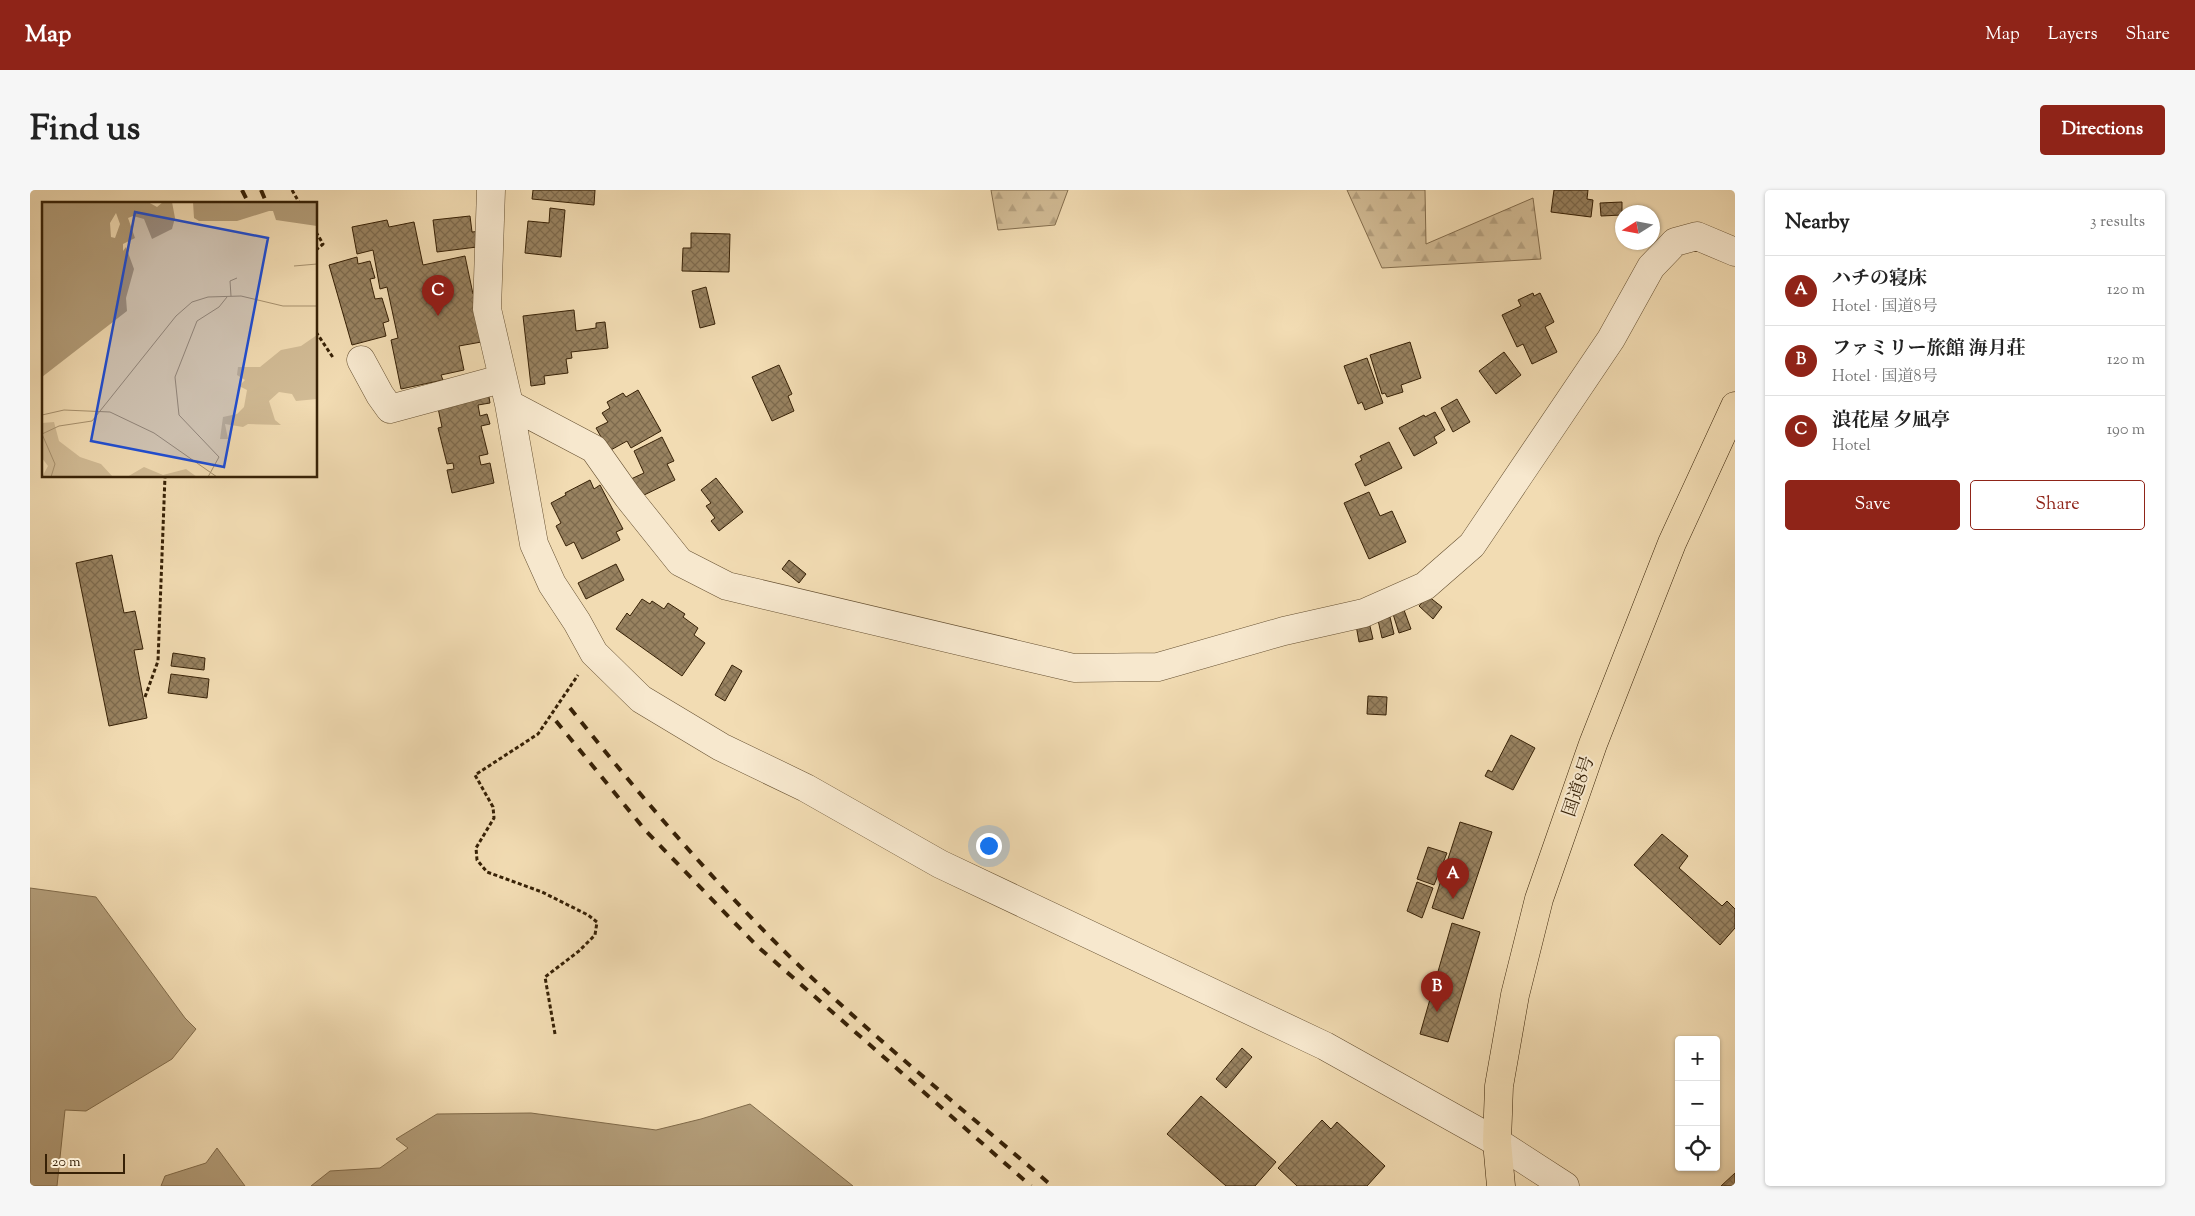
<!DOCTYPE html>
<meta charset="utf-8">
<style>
:root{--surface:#fff;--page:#f6f6f6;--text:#222;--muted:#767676;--line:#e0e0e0;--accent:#8f2418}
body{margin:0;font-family:"Sorts Mill Goudy","Noto Serif JP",serif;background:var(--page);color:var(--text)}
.controls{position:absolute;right:15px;bottom:15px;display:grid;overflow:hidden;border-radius:5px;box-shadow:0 1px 4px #0004}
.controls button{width:45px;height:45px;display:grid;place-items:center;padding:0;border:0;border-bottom:1px solid var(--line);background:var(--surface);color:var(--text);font:25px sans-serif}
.compass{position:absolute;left:1585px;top:15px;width:45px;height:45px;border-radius:50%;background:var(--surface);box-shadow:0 1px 4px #0004;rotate:259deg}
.scale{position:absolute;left:15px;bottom:12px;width:80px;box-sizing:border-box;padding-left:5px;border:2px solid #372106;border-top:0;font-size:14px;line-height:18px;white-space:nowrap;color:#372106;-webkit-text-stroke:4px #f7e8ce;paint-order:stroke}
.you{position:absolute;left:958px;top:655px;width:18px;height:18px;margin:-12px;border:4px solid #fff;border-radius:50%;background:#1a73e8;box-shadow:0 0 0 8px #1a73e833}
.badge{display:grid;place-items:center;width:32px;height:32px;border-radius:50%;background:var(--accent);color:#fff;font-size:16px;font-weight:700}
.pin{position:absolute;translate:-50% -41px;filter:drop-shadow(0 1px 2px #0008)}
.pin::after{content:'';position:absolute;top:26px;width:18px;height:15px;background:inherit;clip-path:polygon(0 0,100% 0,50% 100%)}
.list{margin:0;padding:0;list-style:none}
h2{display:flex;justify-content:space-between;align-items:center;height:65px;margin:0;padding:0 20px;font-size:21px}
h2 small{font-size:16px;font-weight:400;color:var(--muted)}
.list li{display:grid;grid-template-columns:32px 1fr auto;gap:15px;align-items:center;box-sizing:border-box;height:70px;padding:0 20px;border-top:1px solid var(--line)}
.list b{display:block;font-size:19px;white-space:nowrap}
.list p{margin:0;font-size:16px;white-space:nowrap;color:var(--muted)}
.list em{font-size:16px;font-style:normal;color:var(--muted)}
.actions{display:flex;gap:10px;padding:15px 20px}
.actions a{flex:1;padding:11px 0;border:1px solid var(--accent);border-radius:5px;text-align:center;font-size:18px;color:var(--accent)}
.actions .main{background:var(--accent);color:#fff}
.icon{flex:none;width:28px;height:28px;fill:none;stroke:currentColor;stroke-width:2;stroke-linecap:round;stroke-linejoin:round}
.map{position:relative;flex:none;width:1705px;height:996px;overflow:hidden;border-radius:5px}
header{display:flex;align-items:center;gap:30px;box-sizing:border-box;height:70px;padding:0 25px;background:var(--accent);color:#fff}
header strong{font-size:24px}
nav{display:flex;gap:28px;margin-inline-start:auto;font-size:18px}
.intro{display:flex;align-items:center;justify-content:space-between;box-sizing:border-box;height:120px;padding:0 30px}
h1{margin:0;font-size:35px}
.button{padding:12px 22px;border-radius:5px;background:var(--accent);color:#fff;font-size:18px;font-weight:700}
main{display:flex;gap:30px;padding:0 30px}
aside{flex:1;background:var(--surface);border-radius:5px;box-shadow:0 1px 4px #0004}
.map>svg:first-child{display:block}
.forest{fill:url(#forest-firs);stroke:#846e4e}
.water{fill:#b29c78;stroke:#816b4a}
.building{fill:url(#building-cross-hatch);stroke:#372106}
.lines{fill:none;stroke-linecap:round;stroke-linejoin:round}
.minor-casing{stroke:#665031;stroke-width:29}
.highway-casing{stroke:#372106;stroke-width:29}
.path{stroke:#372106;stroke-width:3;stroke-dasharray:4 2.5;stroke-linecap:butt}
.minor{stroke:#f7e8ce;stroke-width:28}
.highway{stroke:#f2dcb3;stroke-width:28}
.rail{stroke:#372106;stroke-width:4;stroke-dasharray:9 9;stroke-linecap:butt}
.labels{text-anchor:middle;stroke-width:4;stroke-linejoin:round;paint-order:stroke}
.street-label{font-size:18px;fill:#372106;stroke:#f7e8ce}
.inset-road{fill:none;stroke:#a7916e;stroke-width:1}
.view{fill:#1d4ed8;fill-opacity:0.15;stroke:#1d4ed8;stroke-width:2.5}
.inset-edge{fill:none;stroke:#372106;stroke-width:2.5}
</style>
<header>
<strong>Map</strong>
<nav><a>Map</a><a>Layers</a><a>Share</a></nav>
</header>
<div class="intro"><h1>Find us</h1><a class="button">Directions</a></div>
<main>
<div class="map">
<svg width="1705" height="996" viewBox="0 0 1705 996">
<defs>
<pattern id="forest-firs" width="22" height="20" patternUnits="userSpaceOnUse" patternTransform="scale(1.25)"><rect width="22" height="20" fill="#d2bc96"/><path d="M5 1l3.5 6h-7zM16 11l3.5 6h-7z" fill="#b5a180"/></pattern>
<pattern id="building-cross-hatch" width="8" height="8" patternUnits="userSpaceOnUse" patternTransform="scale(1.25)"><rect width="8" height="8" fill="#988260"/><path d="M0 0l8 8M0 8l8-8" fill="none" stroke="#7d6a4d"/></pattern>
</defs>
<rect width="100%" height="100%" fill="#f2dcb3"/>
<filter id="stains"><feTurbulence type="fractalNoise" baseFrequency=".004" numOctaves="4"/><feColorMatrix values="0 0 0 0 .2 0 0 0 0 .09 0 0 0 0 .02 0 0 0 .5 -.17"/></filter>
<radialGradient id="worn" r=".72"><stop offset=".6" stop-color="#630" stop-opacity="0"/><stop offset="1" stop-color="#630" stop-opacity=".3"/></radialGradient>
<path class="forest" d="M961 0H1038L1025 35 968 40Z
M1317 0H1395L1396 54 1503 8 1511 69 1352 78Z"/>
<path class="water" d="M0 698 66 707 155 828 166 839 142 869 56 921 35 920 27 996H0Z
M720 914 823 996H281L300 981 350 978 378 958 366 949 407 924 501 923 626 940 671 929Z
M187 958 215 996H131L135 986 176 973Z"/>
<path class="building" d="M503 0H565L564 15 502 9Z
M1524 0H1558L1557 9 1563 10 1561 27 1521 22Z
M1592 12V25L1571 26 1570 13Z
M520 18 535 20 531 67 495 63 498 31 519 33Z
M440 26 442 42 453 41 455 56 407 62 403 30Z
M357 30 359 37 384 32 393 75 435 66 443 104 447 103 457 151 429 156 434 180 411 185 413 190 371 199 361 150 368 148 357 97 350 99 343 60 327 64 322 37Z
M661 43 700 44 699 82 652 81 653 58H661Z
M327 67 328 74 340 71 345 88 340 89 345 109 352 108 359 131 353 133 356 146 322 155 299 75Z
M676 97 685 134 670 138 662 101Z
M1503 103 1504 106 1510 103 1524 132 1515 137 1527 162 1502 174 1493 154 1487 157 1472 125 1491 116 1488 110Z
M544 120 546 141 566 138V133L575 132 578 158 541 162 542 168 536 169 538 183 514 186 515 194 501 196 493 126Z
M1380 152 1391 188 1371 195 1373 202 1357 207 1355 203 1352 204 1340 165Z
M1474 162 1491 185 1466 204 1449 181Z
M1337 168 1353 213 1335 220 1332 212 1328 214 1314 176Z
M749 175 762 204 758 206 764 221 742 231 722 187Z
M608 200 631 241 601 258 597 251 579 261 566 238 578 232 572 223 580 218 577 212 593 203 596 207Z
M458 201 460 213 448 215 450 226 457 224 460 234 451 236 458 264 449 266 451 275 460 273 464 293 422 303 417 280 424 279 423 273 417 274 408 238 412 237 408 218Z
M1427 209 1440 232 1423 242 1411 218Z
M1405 222 1415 240 1404 247 1407 253 1384 266 1369 238 1394 225 1395 227Z
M632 247 644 271 637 274 645 290 610 307 601 289 614 283 604 261Z
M1359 252 1372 278 1335 296 1325 274 1332 270 1330 266Z
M686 288 713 322 689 341 681 331 685 328 676 316 681 313 671 300Z
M560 290 564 299 570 295 593 339 586 342 590 350 552 369 544 352 536 356 526 336 531 333 521 313 536 305 535 303Z
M1339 302 1350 326 1362 321 1376 352 1339 369 1314 313Z
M82 365 94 423 105 421 113 459 104 460 117 528 79 536 46 373Z
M759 370 776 384 769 393 752 379Z
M586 374 594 390 556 409 548 393Z
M1398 406 1412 417 1403 429 1389 416Z
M612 409 620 414 622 411 634 419 638 413 655 424 653 427 668 438 664 445 675 453 652 486 586 439 597 423 600 426Z
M1374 420 1381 439 1369 443 1363 424Z
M1360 427 1364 444 1352 448 1348 430Z
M1339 432 1343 449 1329 452 1326 435Z
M143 463 175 468 174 480 141 476Z
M702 475 712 481 695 511 685 505Z
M141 484 179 489 177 508 138 503Z
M1338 506 1357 507 1356 525 1337 524Z
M1481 545 1505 558 1483 600 1455 586 1458 580 1462 582Z
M1430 632 1462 642 1433 729 1402 718Z
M1632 644 1658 666 1649 678 1692 716 1697 711 1705 719V738L1690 755 1604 675Z
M1398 657 1417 663 1404 695 1387 689Z
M1387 692 1403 698 1392 728 1377 721Z
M1422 733 1450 742 1418 852 1390 844Z
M1212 858 1222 867 1196 898 1186 889Z
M1171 906 1246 972 1225 996H1196L1137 944Z
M1292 930 1301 939 1307 932 1355 976 1337 996H1267L1248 978Z
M1705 983V996H1691Z"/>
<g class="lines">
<g class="minor-casing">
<path id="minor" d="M461 0 457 119 479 214 504 354 522 394 547 432 564 463 611 509 691 557 776 598 910 674 1295 856 1467 952 1535 996
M331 170 350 205 360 219 471 189
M479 214 564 259 598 307 650 372 697 396 1044 478 1128 477 1254 441 1334 423 1395 396 1442 355 1581 149 1621 77 1645 52 1667 46 1705 62"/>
</g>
<g class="highway-casing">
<path id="highway" d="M1471 996 1467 952 1469 896 1485 805 1509 709 1563 554 1642 353 1705 216"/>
</g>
<path class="path" d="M262 0 270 14
M286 42 293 54 286 60
M286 142 304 169
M115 507 128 471 135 286
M525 844 515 787 549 761 565 745 567 732 558 725 512 702 457 682 447 670 446 658 464 628 463 617 445 585 508 544 548 485"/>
<use href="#minor" class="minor"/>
<use href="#highway" class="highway"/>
<path class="rail" d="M212 0 219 14
M231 0 237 14
M540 518C607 602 676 683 752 759 837 843 932 918 1022 996
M526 531 615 640 727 756 1001 996"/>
</g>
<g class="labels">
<g class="street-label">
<text transform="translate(1548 596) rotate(-71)" y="6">国道8号</text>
</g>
</g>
<g transform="translate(12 12)">
<rect width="275" height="275" fill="#f2dcb3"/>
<path d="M275 133V197L254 199 250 192 237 190 227 199 233 218 239 223 206 222 201 225 183 222 186 237H178L181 215 195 212 202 205 205 188 197 184 203 178 195 173 196 165H218L239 148 259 144ZM12 220 17 239 38 255 59 262 71 275H0L6 264 0 256V221ZM102 265 121 273 144 267 155 275H85Z" fill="#d2bc96"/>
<path d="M0 0H106L115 5 121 0H130L133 16 130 27 110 37 102 17 91 14 86 16 93 36 81 42V49L84 45 92 67 84 96 85 109 0 175ZM74 11 78 22 73 36 69 35 68 21ZM151 0H275V24L234 18 231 9H227L195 19H157L152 16Z" fill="#b29c78" fill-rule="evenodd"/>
<path class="inset-road" d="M252 64 275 62M189 94 188 79 195 76M0 213 22 208 68 210 112 231 175 275M9 275 13 262 0 232 17 224 50 219 134 114 150 100 166 95 199 94 241 104H275M166 275 177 255 137 213 133 175 155 119 177 105 185 95"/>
<path class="view" d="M93 10 226 36 182 265 49 239Z"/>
<rect width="275" height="275" class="inset-edge"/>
</g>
<rect width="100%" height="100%" filter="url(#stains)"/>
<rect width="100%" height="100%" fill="url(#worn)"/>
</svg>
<div class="controls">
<button>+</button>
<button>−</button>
<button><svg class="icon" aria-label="locate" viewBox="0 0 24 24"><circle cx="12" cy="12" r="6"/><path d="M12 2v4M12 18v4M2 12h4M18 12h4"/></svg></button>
</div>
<svg class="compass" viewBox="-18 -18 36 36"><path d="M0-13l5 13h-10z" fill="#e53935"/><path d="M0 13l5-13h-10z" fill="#767676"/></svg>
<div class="scale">20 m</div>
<div class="you"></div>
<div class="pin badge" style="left:1423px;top:709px">A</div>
<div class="pin badge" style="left:1407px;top:822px">B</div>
<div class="pin badge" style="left:408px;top:126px">C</div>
</div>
<aside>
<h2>Nearby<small>3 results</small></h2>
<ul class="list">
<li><span class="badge">A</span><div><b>ハチの寝床</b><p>Hotel · 国道8号</p></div><em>120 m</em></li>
<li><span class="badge">B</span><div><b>ファミリー旅館 海月荘</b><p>Hotel · 国道8号</p></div><em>120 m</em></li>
<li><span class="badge">C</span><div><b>浪花屋 夕凪亭</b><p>Hotel</p></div><em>190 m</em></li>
</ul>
<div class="actions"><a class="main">Save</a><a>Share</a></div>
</aside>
</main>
